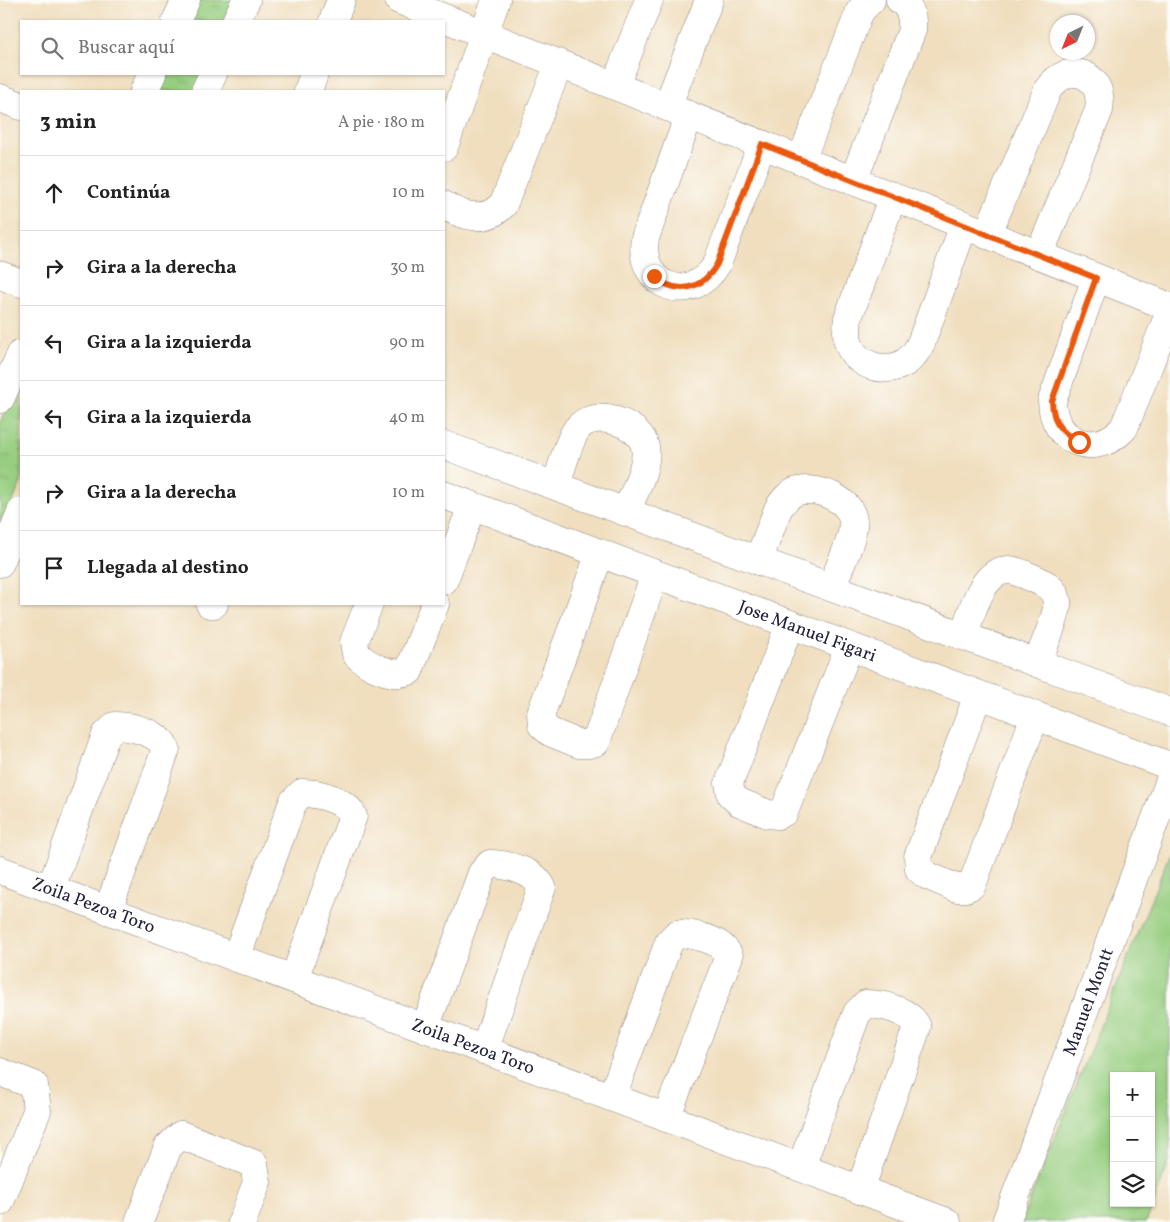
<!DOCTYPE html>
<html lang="es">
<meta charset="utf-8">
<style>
:root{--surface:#fff;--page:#f6f6f6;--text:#222;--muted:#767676;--line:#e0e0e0}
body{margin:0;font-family:Vollkorn,serif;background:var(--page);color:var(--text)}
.controls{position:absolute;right:15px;bottom:15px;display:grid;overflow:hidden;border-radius:0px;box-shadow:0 1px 4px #0004}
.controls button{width:45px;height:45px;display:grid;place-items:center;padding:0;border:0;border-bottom:1px solid var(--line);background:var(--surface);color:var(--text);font:25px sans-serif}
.compass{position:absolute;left:1050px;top:15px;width:45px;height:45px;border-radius:50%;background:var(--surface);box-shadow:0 1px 4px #0004;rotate:223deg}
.stop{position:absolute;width:15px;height:15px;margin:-11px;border:4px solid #ea580c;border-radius:50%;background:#fff}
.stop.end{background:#ea580c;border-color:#fff;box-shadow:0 1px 5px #0008}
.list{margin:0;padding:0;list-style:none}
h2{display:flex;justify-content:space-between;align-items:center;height:65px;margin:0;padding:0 20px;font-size:21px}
h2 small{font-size:16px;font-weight:400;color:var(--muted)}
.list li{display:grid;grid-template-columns:32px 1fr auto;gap:15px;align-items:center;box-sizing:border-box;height:75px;padding:0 20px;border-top:1px solid var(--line)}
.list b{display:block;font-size:19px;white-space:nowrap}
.list em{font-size:16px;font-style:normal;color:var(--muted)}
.icon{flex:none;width:28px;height:28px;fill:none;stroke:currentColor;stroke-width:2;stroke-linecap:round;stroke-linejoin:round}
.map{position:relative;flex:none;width:1170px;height:1222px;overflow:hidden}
.search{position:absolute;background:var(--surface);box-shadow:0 1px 4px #0004;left:20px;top:20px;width:425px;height:55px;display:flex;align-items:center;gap:12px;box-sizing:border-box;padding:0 18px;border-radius:0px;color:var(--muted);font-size:19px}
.panel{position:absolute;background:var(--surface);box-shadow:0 1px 4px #0004;left:20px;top:90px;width:425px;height:515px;border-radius:0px}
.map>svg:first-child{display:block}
.grass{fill:url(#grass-tufts);stroke:#5c785e}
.park{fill:#97ce80;stroke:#5c785e;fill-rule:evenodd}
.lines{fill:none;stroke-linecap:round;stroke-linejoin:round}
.street-casing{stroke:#89807c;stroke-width:29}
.secondary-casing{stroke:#89807c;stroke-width:29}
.street{stroke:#fff;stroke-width:28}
.secondary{stroke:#fff;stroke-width:28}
.route{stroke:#ea580c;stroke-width:6}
.labels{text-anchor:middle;stroke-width:5;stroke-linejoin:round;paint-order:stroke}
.street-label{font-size:18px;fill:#22223b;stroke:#fdfcf7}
</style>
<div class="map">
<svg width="1170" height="1222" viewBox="0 0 1170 1222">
<defs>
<pattern id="grass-tufts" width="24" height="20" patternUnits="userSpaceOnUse" patternTransform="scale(1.25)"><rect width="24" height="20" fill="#97ce80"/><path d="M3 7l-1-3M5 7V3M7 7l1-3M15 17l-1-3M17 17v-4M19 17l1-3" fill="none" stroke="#82b170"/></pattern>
</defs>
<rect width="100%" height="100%" fill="#fdfcf7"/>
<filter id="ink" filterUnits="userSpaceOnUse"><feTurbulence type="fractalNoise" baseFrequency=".02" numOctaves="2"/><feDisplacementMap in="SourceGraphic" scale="10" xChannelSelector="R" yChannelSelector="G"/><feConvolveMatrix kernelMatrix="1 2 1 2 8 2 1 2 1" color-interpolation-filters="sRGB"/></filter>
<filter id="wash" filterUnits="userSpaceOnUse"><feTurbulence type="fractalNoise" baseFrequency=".0096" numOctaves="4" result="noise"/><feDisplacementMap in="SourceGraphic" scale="20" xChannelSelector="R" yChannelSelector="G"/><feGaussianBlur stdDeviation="1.12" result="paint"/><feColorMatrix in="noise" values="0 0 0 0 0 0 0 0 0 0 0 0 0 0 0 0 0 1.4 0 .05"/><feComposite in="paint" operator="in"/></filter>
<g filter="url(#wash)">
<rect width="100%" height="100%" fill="#f0debe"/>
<path class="grass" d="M198 0H235L225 21H188Z
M163 74H202L195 91H155Z
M21 376V483L0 531V422Z"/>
<path class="park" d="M1170 853V1160L1146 1222H1021ZM1114 1076H1151V1203H1114Z"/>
</g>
<g filter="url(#ink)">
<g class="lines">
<g class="street-casing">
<g id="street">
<path d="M399 0 1170 307"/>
<path d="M333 21 341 0"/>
<path d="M615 86 649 0"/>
<path d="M308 91 314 74"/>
<path d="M0 98 21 106"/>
<path d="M667 107 709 0"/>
<path d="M689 115 645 238C637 287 691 307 717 264L762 144"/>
<path d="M444 147 496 0"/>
<path d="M801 160 860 11 871 0"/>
<path d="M853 181 912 30C913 18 911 7 900 0"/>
<path d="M893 196 848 318C847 326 846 334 848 342 855 366 886 375 906 362 913 357 917 351 921 343L964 225"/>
<path d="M444 205C463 217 486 223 503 205L559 64"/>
<path d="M987 235 1048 89C1069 59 1105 74 1099 110L1039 255"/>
<path d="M0 275 21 283"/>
<path d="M1096 278 1052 401C1053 443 1095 459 1124 428L1170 312"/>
<path d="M444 445 1170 712"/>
<path d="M556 486C561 470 568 442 577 429 593 407 641 423 645 447 649 465 633 495 626 512"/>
<path id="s1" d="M444 495 1170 766"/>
<path d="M600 553 541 713 542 725 550 732 579 744H589L596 742 655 574"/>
<path d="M758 561 778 509C783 501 788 494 798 491 817 486 851 499 853 521 855 537 837 572 831 587"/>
<path d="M444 580 472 506"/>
<path d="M210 604H214"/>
<path d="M369 604 354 642 356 654C368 666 392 678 409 671L435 604"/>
<path d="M790 624 729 783 731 795 739 802 768 814 778 815 784 812 849 647"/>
<path d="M963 636C971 616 981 570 1008 570 1016 570 1025 575 1033 578 1044 583 1055 588 1057 601 1059 613 1042 650 1037 663"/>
<path d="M978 695 918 857 919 869 926 875 956 888H966L972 885 1035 716"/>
<path id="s2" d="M0 870 947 1222"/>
<path d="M51 888 106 735 115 726C132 726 160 733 166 749L108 910"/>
<path d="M236 958 293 802 302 793C319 793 346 800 353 816L294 979"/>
<path d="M425 1028 482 873 490 864C507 864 534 871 542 887L484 1050"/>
<path d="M0 1072 34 1085 37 1111 0 1202"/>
<path d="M612 1097 669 942 677 934C694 933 722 940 729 956L666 1118"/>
<path d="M801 1167 857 1013 866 1004C882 1004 911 1011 917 1027L860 1190"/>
<path d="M139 1222 168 1147 181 1135 254 1164 257 1182 242 1222"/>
<path id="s3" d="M1006 1222 1170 780"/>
</g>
</g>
<g class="secondary-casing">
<path id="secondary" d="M176 21 186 0
M236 21 246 0
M144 91 152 74
M205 91 213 74
M0 399 21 354
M0 563 21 512"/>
</g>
<use href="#street" class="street"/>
<use href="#secondary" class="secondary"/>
</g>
</g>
<g class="lines" filter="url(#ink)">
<path class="route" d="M654 276C677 296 702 290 717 264L762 144 1096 278 1052 401C1053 423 1060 432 1079 442"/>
</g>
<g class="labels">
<g class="street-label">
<text dy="6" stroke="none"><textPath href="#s1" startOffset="388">Jose Manuel Figari</textPath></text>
<text dy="6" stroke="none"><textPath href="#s2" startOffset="100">Zoila Pezoa Toro</textPath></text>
<text dy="6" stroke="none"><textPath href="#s3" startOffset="235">Manuel Montt</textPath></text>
<text dy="6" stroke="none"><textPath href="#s2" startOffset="505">Zoila Pezoa Toro</textPath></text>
</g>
</g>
</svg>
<div class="controls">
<button>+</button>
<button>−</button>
<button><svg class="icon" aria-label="layers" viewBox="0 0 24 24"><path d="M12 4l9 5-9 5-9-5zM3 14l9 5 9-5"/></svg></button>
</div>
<svg class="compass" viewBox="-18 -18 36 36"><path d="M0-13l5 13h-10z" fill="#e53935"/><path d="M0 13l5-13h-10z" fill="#767676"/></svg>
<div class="stop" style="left:1079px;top:442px"></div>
<div class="stop end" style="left:654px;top:276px"></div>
<div class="search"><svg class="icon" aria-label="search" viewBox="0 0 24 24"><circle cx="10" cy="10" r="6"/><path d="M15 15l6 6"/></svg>Buscar aquí</div>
<section class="panel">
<h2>3 min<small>A pie · 180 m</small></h2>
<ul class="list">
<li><svg class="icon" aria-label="ahead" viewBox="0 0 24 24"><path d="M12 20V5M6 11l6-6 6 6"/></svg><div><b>Continúa</b></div><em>10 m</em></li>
<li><svg class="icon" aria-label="right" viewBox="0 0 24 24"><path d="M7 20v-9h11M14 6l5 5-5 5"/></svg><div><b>Gira a la derecha</b></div><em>30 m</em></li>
<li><svg class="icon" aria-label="left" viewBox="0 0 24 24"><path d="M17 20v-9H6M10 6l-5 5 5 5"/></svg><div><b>Gira a la izquierda</b></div><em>90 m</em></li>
<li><svg class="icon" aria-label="left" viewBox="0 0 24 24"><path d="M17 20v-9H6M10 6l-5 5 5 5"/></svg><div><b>Gira a la izquierda</b></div><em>40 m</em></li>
<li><svg class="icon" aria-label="right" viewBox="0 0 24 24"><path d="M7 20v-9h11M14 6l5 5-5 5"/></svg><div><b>Gira a la derecha</b></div><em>10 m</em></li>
<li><svg class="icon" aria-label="arrive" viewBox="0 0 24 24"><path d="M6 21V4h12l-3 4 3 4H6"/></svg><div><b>Llegada al destino</b></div></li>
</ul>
</section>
</div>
